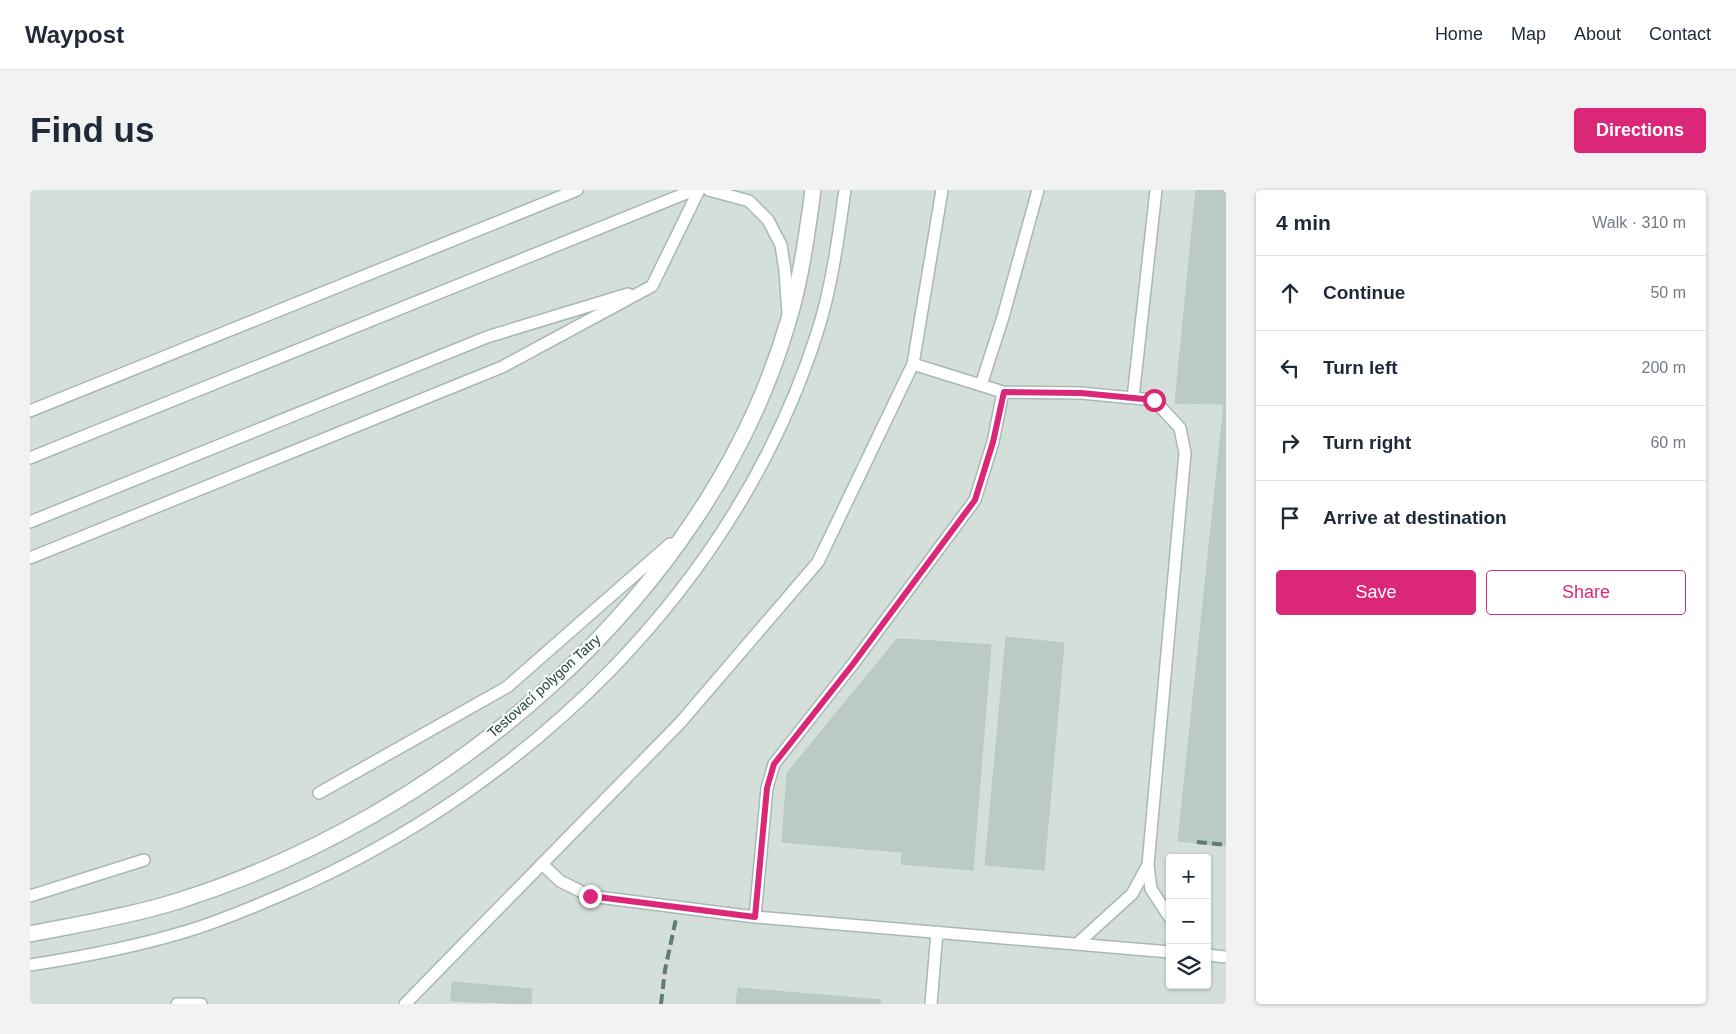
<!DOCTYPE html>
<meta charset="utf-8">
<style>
:root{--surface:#fff;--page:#f2f2f3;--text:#1f2937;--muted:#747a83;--line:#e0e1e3;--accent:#db2777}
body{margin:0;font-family:Helvetica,sans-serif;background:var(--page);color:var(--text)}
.controls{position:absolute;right:15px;bottom:15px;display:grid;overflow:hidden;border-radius:5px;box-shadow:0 1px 4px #0004}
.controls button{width:45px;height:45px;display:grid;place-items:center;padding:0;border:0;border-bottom:1px solid var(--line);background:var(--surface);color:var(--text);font:25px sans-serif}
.stop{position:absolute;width:15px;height:15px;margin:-11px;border:4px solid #db2777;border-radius:50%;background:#fff}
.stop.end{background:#db2777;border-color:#fff;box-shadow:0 1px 5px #0008}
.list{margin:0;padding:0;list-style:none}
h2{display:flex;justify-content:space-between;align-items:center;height:65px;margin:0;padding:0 20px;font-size:21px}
h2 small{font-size:16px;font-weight:400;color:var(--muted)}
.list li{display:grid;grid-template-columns:32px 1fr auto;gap:15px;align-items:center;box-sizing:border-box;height:75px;padding:0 20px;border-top:1px solid var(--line)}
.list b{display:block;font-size:19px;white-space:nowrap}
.list em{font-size:16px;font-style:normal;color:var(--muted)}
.actions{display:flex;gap:10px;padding:15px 20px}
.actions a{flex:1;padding:11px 0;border:1px solid var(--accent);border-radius:5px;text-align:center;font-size:18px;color:var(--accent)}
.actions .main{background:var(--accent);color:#fff}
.icon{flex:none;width:28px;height:28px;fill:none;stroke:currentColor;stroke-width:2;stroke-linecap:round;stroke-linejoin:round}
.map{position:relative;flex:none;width:1196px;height:814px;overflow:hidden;border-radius:5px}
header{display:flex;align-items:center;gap:30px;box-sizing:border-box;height:70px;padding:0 25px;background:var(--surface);border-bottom:1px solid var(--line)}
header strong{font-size:24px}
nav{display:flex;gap:28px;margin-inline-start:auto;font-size:18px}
.intro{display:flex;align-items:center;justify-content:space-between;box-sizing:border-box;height:120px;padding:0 30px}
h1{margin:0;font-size:35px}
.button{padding:12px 22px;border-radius:5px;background:var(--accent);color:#fff;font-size:18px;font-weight:700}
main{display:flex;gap:30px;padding:0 30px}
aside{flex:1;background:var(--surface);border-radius:5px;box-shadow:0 1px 4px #0004}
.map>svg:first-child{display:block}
.built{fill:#d4dfda;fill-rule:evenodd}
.building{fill:#bbcac4;stroke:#b8c9c2}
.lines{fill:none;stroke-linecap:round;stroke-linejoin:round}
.lane-casing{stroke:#a8b8b2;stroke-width:14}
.street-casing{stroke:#a8b8b2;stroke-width:18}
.lane{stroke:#fff;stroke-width:11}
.street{stroke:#fff;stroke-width:15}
.rail{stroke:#5f7d75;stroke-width:4;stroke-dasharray:10 5;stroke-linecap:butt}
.route{stroke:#db2777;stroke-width:6}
.labels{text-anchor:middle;stroke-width:4.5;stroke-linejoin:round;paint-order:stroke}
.street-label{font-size:14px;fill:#24423a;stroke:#f7fbf9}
</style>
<header>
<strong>Waypost</strong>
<nav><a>Home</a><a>Map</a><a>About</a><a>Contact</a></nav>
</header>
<div class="intro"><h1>Find us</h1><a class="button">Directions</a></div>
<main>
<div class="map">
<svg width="1196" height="814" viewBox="0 0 1196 814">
<rect width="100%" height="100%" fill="#e6efeb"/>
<path class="built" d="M0 0H1196V814H0ZM1140 668H1177V795H1140Z"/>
<path class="building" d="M1166 0H1196V656L1148 651 1194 214 1145 213Z
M976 447 1034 453 1014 680 955 675Z
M867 449 889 450 872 662 752 652 757 583Z
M889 450 961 455 943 680 871 674Z
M422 792 502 799 501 814 421 811Z
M708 798 851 810 850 814H706Z"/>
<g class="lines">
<g class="lane-casing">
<path id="lane" d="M679 0 719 11 738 30 751 55 755 81 758 123
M883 174 973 202 1051 203 1124 210 1150 238 1155 263 1118 675 1102 704 1047 754
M951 195 973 127 1008 0
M1103 208 1126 0
M0 221 547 0
M0 268 664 0
M0 332 457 147 598 104
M0 368 472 177 622 96 669 0
M289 603 477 497 640 354
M512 674 530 691 560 706 725 727 1140 762
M1118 675 1121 699 1140 728
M0 706 114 670
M725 727 737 598 744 574 823 474 945 310 963 252 973 202
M1177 765 1196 767
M0 775C52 767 104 757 154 742 189 732 223 717 256 703 498 598 706 397 787 143 802 97 808 48 815 0
M147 814H171
M375 814 650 533 788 372 883 174 912 0
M901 814 907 742"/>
</g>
<g class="street-casing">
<path id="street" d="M0 744C49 734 100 726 148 711 415 627 678 407 758 132 771 89 777 44 783 0"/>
</g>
<use href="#lane" class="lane"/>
<use href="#street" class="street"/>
<path class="rail" d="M1167 652 1196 655
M631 814 635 780 646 729"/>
</g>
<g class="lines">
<path class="route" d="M560 706 725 727 737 598 744 574 823 474 945 310 963 252 974 202 1051 203 1124 210"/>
</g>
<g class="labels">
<g class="street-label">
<text transform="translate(514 496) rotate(-42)" y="5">Testovací polygon Tatry</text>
</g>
</g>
</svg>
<div class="controls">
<button>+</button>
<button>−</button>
<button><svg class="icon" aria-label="layers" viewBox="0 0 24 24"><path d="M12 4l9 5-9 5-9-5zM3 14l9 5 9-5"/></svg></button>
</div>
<div class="stop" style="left:1124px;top:210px"></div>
<div class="stop end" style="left:560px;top:706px"></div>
</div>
<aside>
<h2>4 min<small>Walk · 310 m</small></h2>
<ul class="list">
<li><svg class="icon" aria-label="ahead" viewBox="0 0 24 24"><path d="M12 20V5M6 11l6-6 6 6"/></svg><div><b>Continue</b></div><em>50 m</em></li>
<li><svg class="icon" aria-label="left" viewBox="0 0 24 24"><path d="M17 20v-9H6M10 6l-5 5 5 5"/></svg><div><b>Turn left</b></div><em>200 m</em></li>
<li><svg class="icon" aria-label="right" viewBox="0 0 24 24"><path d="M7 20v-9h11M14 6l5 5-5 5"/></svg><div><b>Turn right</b></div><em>60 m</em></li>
<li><svg class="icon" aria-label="arrive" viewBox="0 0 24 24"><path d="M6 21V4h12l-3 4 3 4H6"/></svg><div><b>Arrive at destination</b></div></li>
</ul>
<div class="actions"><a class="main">Save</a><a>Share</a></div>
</aside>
</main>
